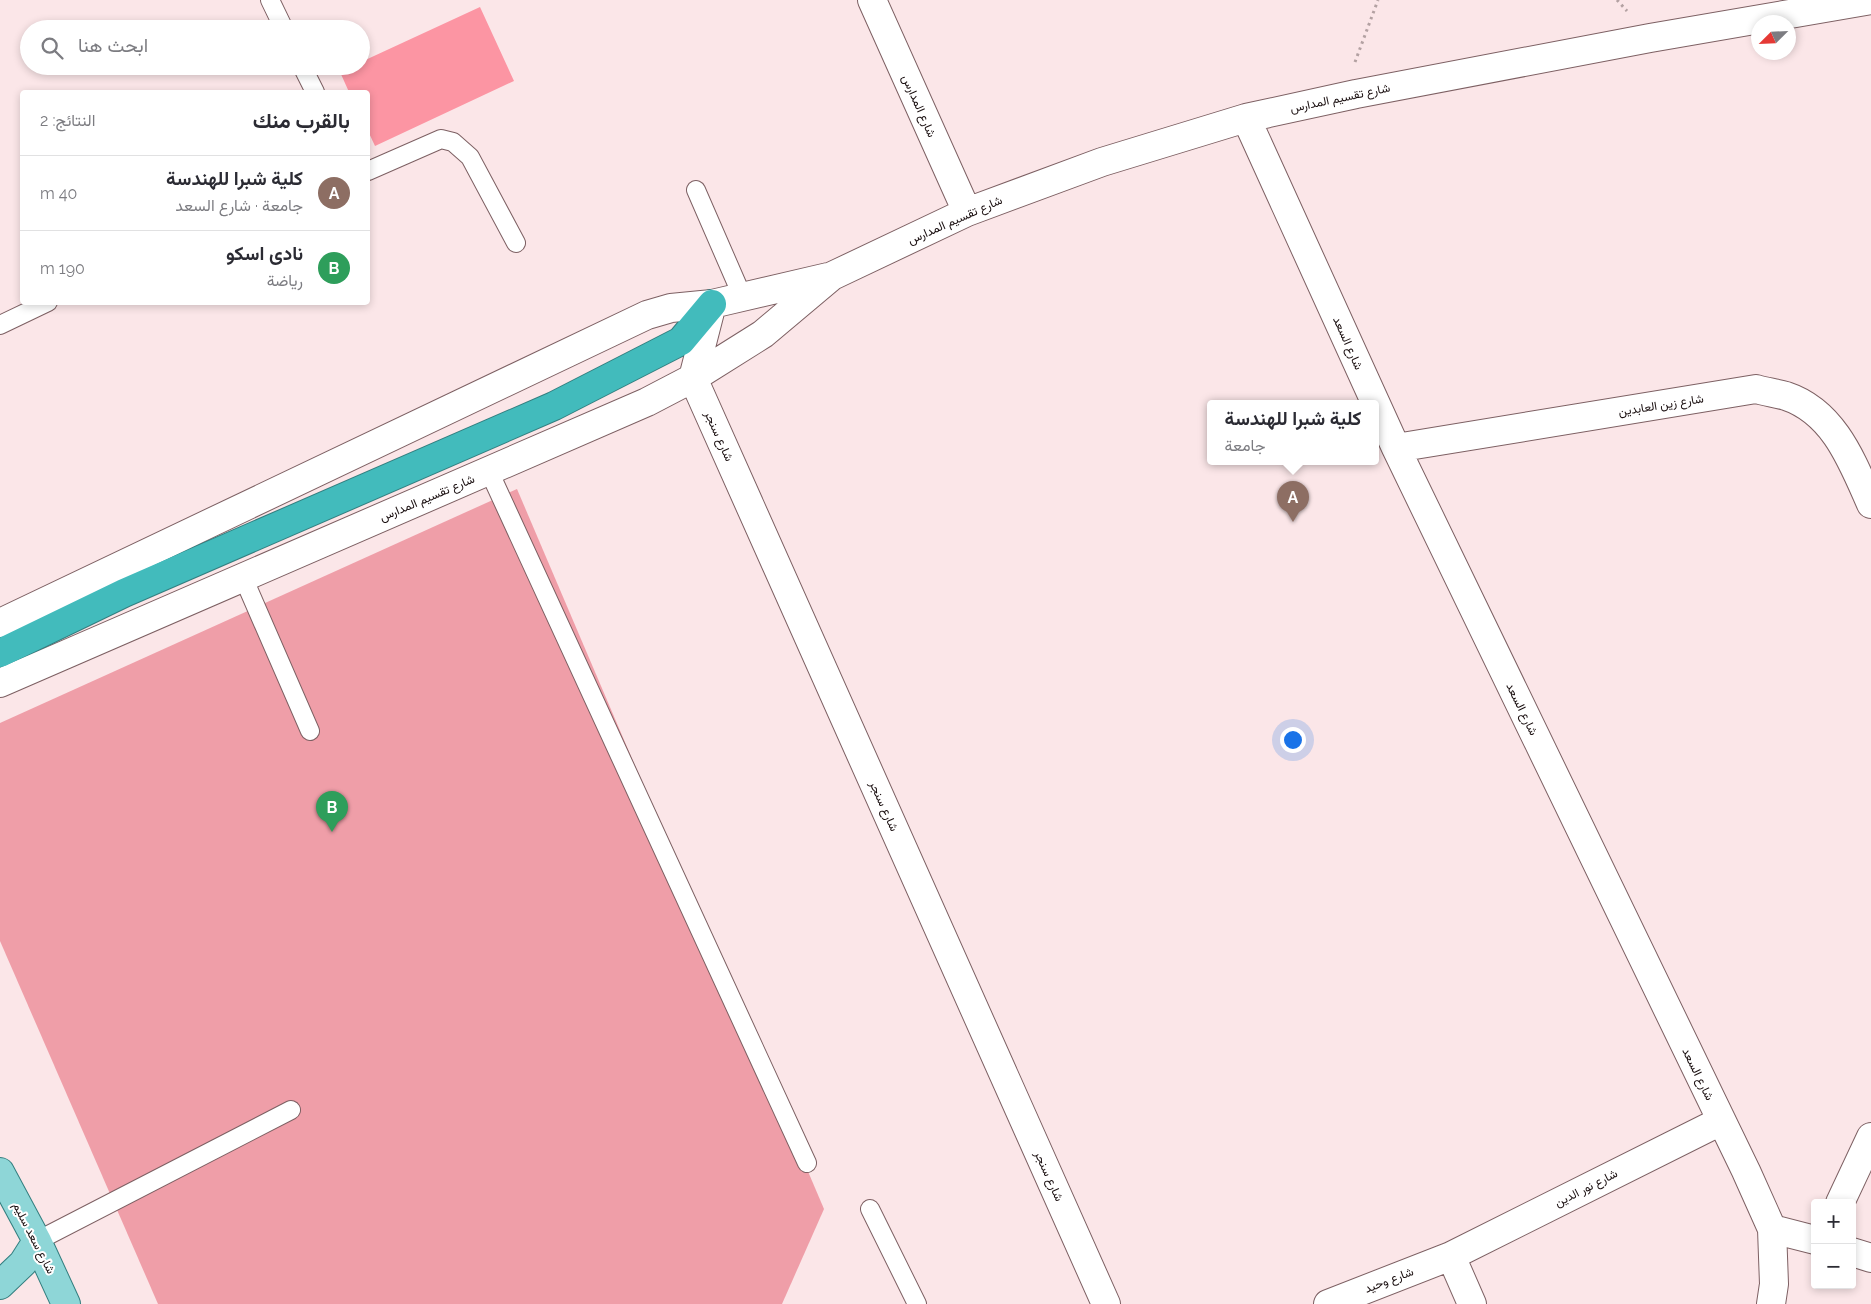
<!DOCTYPE html>
<html lang="ar">
<meta charset="utf-8">
<style>
:root{--surface:#fff;--page:#f2f2f3;--text:#2b2b33;--muted:#7c7c81;--line:#e1e1e2;--accent:#2e7878}
body{margin:0;font-family:Raleway,Vazirmatn,sans-serif;background:var(--page);color:var(--text);direction:rtl}
.controls{position:absolute;right:15px;bottom:15px;display:grid;overflow:hidden;border-radius:5px;box-shadow:0 2px 8px #0003}
.controls button{width:45px;height:45px;display:grid;place-items:center;padding:0;border:0;border-bottom:1px solid var(--line);background:var(--surface);color:var(--text);font:25px sans-serif}
.compass{position:absolute;left:1751px;top:15px;width:45px;height:45px;border-radius:50%;background:var(--surface);box-shadow:0 2px 8px #0003;rotate:246deg}
.you{position:absolute;left:1292px;top:739px;width:18px;height:18px;margin:-12px;border:4px solid #fff;border-radius:50%;background:#1a73e8;box-shadow:0 0 0 8px #1a73e833}
.badge{display:grid;place-items:center;width:32px;height:32px;border-radius:50%;background:var(--accent);color:#fff;font-size:16px;font-weight:700}
.pin{position:absolute;translate:-50% -41px;filter:drop-shadow(0 1px 2px #0008)}
.pin::after{content:'';position:absolute;top:26px;width:18px;height:15px;background:inherit;clip-path:polygon(0 0,100% 0,50% 100%)}
.popup{position:absolute;left:1207px;top:400px;width:172px;height:65px;box-sizing:border-box;display:grid;place-content:center;border-radius:5px;background:var(--surface);filter:drop-shadow(0 1px 4px #0005);font-size:16px;white-space:nowrap;color:var(--muted)}
.popup b{font-size:19px;color:var(--text)}
.popup::after{content:'';position:absolute;left:50%;top:100%;margin-left:-10px;border:10px solid transparent;border-top-color:var(--surface)}
.list{margin:0;padding:0;list-style:none}
h2{display:flex;justify-content:space-between;align-items:center;height:65px;margin:0;padding:0 20px;font-size:21px}
h2 small{font-size:16px;font-weight:400;color:var(--muted)}
.list li{display:grid;grid-template-columns:32px 1fr auto;gap:15px;align-items:center;box-sizing:border-box;height:75px;padding:0 20px;border-top:1px solid var(--line)}
.list b{display:block;font-size:19px;white-space:nowrap}
.list p{margin:0;font-size:16px;white-space:nowrap;color:var(--muted)}
.list em{font-size:16px;font-style:normal;color:var(--muted)}
.icon{flex:none;width:28px;height:28px;fill:none;stroke:currentColor;stroke-width:2;stroke-linecap:round;stroke-linejoin:round}
.map{position:relative;flex:none;width:1871px;height:1304px;overflow:hidden;direction:ltr}
.search{position:absolute;background:var(--surface);box-shadow:0 2px 8px #0003;left:20px;top:20px;width:350px;height:55px;display:flex;align-items:center;gap:12px;box-sizing:border-box;padding:0 18px;border-radius:28px;color:var(--muted);font-size:19px}
.panel{position:absolute;background:var(--surface);box-shadow:0 2px 8px #0003;left:20px;top:90px;width:350px;height:215px;border-radius:5px;direction:rtl}
.map>svg:first-child{display:block}
.green{fill:#ef9ea8}
.building{fill:#fc95a3}
.lines{fill:none;stroke-linecap:round;stroke-linejoin:round}
.service-casing{stroke:#7d6063;stroke-width:20}
.minor-casing{stroke:#7d6063;stroke-width:30}
.primary-casing{stroke:#337e7f;stroke-width:30}
.motorway-casing{stroke:#337e7f;stroke-width:30}
.path{stroke:#b3a1a2;stroke-width:3;stroke-dasharray:2.5 4;stroke-linecap:butt}
.service{stroke:#fff;stroke-width:18}
.minor{stroke:#fff;stroke-width:28}
.primary{stroke:#8ed6d7;stroke-width:28}
.motorway{stroke:#42bbbc;stroke-width:28}
.labels{text-anchor:middle;stroke-width:4;stroke-linejoin:round;paint-order:stroke}
.street-label{font-size:12px;fill:#180d0e;stroke:#fff}
</style>
<div class="map">
<svg width="1871" height="1304" viewBox="0 0 1871 1304">
<rect width="100%" height="100%" fill="#fbe6e8"/>
<path class="green" d="M517 489 824 1209 782 1304H158L0 941V723Z"/>
<path class="building" d="M480 7 514 81 375 146 368 131V92H349L340 72 353 66H361V62Z"/>
<g class="lines">
<g class="service-casing">
<path id="service" d="M270 0 284 29
M302 66 315 92
M368 171 441 139 453 142 470 157 516 243
M696 190 743 298
M0 325 48 302
M489 471 807 1163
M243 577 310 731
M870 1209 917 1304
M37 1241 291 1110"/>
</g>
<g class="minor-casing">
<path id="minor" d="M872 0 967 212
M1246 118 1396 448 1746 1171 1772 1229 1774 1284 1771 1304
M712 304 693 378 1106 1304
M1396 448 1756 389C1766 392 1776 393 1786 396 1834 412 1852 461 1871 504
M0 623 647 315 671 308 712 304 828 277
M0 683 647 402 693 378 763 334 832 276 967 212 1102 162 1246 118 1356 94 1650 38 1871 0
M1840 1203 1871 1137
M1772 1229 1815 1240
M1852 1252 1871 1258
M1451 1256 1472 1304
M1328 1304 1451 1256 1721 1121"/>
</g>
<g class="primary-casing">
<path id="primary" d="M0 1172 37 1241 66 1304
M0 1285 23 1263 37 1241"/>
</g>
<g class="motorway-casing">
<path id="motorway" d="M0 653 124 593 554 406 681 341 712 304"/>
</g>
<path class="path" d="M1617 0 1627 11
M1355 62 1378 0"/>
<use href="#service" class="service"/>
<use href="#minor" class="minor"/>
<use href="#primary" class="primary"/>
<use href="#motorway" class="motorway"/>
</g>
<g class="labels">
<g class="street-label">
<text transform="translate(1340 98) rotate(-12)" y="4">شارع تقسيم المدارس</text>
<text transform="translate(919 106) rotate(66)" y="4">شارع المدارس</text>
<text transform="translate(955 220) rotate(-24)" y="4">شارع تقسيم المدارس</text>
<text transform="translate(1348 343) rotate(66)" y="4">شارع السعد</text>
<text transform="translate(1661 405) rotate(-9)" y="4">شارع زين العابدين</text>
<text transform="translate(719 436) rotate(66)" y="4">شارع سنجر</text>
<text transform="translate(427 498) rotate(-23)" y="4">شارع تقسيم المدارس</text>
<text transform="translate(1522 709) rotate(64)" y="4">شارع السعد</text>
<text transform="translate(884 806) rotate(66)" y="4">شارع سنجر</text>
<text transform="translate(1698 1074) rotate(64)" y="4">شارع السعد</text>
<text transform="translate(1049 1176) rotate(66)" y="4">شارع سنجر</text>
<text transform="translate(1586 1188) rotate(-27)" y="4">شارع نور الدين</text>
<text transform="translate(34 1238) rotate(63)" y="4">شارع سعد سليم</text>
<text transform="translate(1389 1280) rotate(-21)" y="4">شارع وحيد</text>
</g>
</g>
</svg>
<div class="controls">
<button>+</button>
<button>−</button>
</div>
<svg class="compass" viewBox="-18 -18 36 36"><path d="M0-13l5 13h-10z" fill="#e53935"/><path d="M0 13l5-13h-10z" fill="#7c7c81"/></svg>
<div class="you"></div>
<div class="pin badge" style="left:1293px;top:522px;background:#8d6e63">A</div>
<div class="popup"><b>كلية شبرا للهندسة</b>جامعة</div>
<div class="pin badge" style="left:332px;top:832px;background:#2e9e5b">B</div>
<div class="search"><svg class="icon" aria-label="search" viewBox="0 0 24 24"><circle cx="10" cy="10" r="6"/><path d="M15 15l6 6"/></svg>ابحث هنا</div>
<section class="panel">
<h2>بالقرب منك<small>النتائج: 2</small></h2>
<ul class="list">
<li><span class="badge" style="background:#8d6e63">A</span><div><b>كلية شبرا للهندسة</b><p>جامعة · شارع السعد</p></div><em>40 m</em></li>
<li><span class="badge" style="background:#2e9e5b">B</span><div><b>نادى اسكو</b><p>رياضة</p></div><em>190 m</em></li>
</ul>
</section>
</div>
